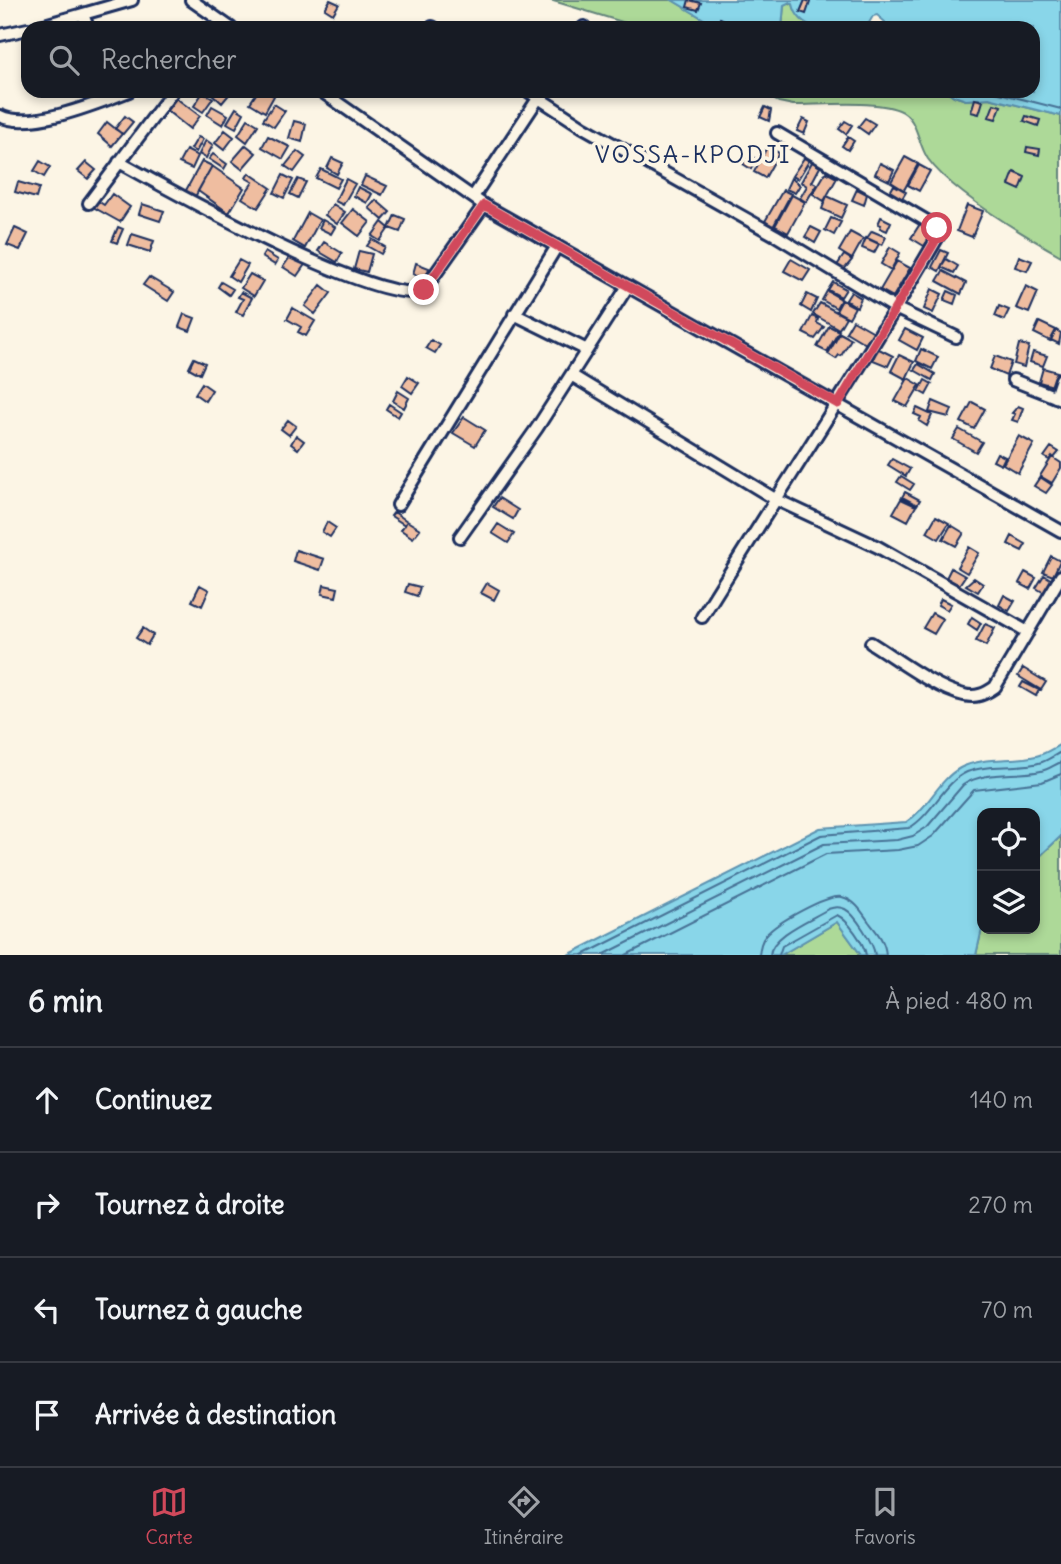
<!DOCTYPE html>
<html lang="fr">
<meta charset="utf-8">
<style>
:root{--surface:#171b24;--page:#20242c;--text:#f1f3f6;--muted:#9ea1a6;--line:#363941;--accent:#d1495b}
body{margin:0;font-family:Delius,sans-serif;background:var(--page);color:var(--text)}
.controls{position:absolute;right:21px;bottom:21px;display:grid;overflow:hidden;border-radius:14px;box-shadow:0 4px 10px #0003}
.controls button{width:63px;height:63px;display:grid;place-items:center;padding:0;border:0;border-bottom:2px solid var(--line);background:var(--surface);color:var(--text);font:35px sans-serif}
.stop{position:absolute;width:21px;height:21px;margin:-16px;border:5px solid #d1495b;border-radius:50%;background:#fff}
.stop.end{background:#d1495b;border-color:#fff;box-shadow:0 2px 7px #0008}
.list{margin:0;padding:0;list-style:none}
h2{display:flex;justify-content:space-between;align-items:center;height:91px;margin:0;padding:0 28px;font-size:30px}
h2 small{font-size:23px;font-weight:400;color:var(--muted)}
.list li{display:grid;grid-template-columns:46px 1fr auto;gap:21px;align-items:center;box-sizing:border-box;height:105px;padding:0 28px;border-top:2px solid var(--line)}
.list b{display:block;font-size:26px;white-space:nowrap}
.list em{font-size:23px;font-style:normal;color:var(--muted)}
.icon{flex:none;width:38px;height:38px;fill:none;stroke:currentColor;stroke-width:2;stroke-linecap:round;stroke-linejoin:round}
.map{position:relative;flex:none;width:1061px;height:955px;overflow:hidden}
.search{position:absolute;background:var(--surface);box-shadow:0 4px 10px #0003;left:21px;right:21px;top:21px;height:77px;display:flex;align-items:center;gap:18px;box-sizing:border-box;padding:0 24px;border-radius:21px;color:var(--muted);font-size:26px}
.sheet{height:511px;background:var(--surface)}
nav{display:flex;justify-content:space-around;align-items:center;box-sizing:border-box;height:98px;border-top:2px solid var(--line);background:var(--surface);font-size:19px;color:var(--muted)}
nav a{display:grid;justify-items:center;gap:4px}
nav .on{color:var(--accent)}
.map>svg:first-child{display:block}
.green{fill:#add998;stroke:#64847b;stroke-width:2}
.water{fill:#89d6e9;stroke:#5d93b1;stroke-width:2}
.lines{fill:none;stroke-linecap:round;stroke-linejoin:round}
.shore{stroke:#477296;stroke-width:2}
.building{fill:#efbda0;stroke:#1b2f5e;stroke-width:2}
.minor-casing{stroke:#1b2f5e;stroke-width:16}
.minor{stroke:#fcf5e5;stroke-width:10}
.route{stroke:#d1495b;stroke-width:9}
.labels{text-anchor:middle;stroke-width:7;stroke-linejoin:round;paint-order:stroke}
.neighbourhood-label{font-size:24px;letter-spacing:2px;fill:#1b2f5e;stroke:#fcf5e5}
</style>
<div class="map">
<svg width="1061" height="955" viewBox="0 0 1061 955">
<rect width="100%" height="100%" fill="#fcf5e5"/>
<filter id="ink" filterUnits="userSpaceOnUse"><feTurbulence type="fractalNoise" baseFrequency=".0143" numOctaves="2"/><feDisplacementMap in="SourceGraphic" scale="14" xChannelSelector="R" yChannelSelector="G"/><feConvolveMatrix kernelMatrix="1 2 1 2 8 2 1 2 1" color-interpolation-filters="sRGB"/></filter>
<g filter="url(#ink)">
<path class="green" d="M550 0H672L719 28H642Z
M786 2 793 4C796 16 804 22 814 28H782L784 5Z
M756 91H947L954 96 966 100 989 98 1061 116V256C1024 235 952 192 928 159 917 143 918 117 899 110 875 100 820 105 793 105L779 102Z
M1061 836V955H976L982 929H1035V861Z
M837 922 861 955H781Z"/>
<path class="water" d="M672 0H1061V116L989 98 966 100 954 96 947 91H1033V28H886L885 22 877 15 873 16 866 28C841 28 800 37 793 4L790 2 784 5 782 28H719Z
M1061 744V836L1035 861V813H982V929L976 955H861L837 922 781 955H568L820 828 906 822C928 809 938 780 960 768 983 756 1012 762 1036 756 1045 754 1053 748 1061 744Z"/>
<g class="lines">
<path class="shore" d="M991 91 1061 109
M583 955 821 835 909 828C932 815 944 782 967 772 990 763 1018 770 1042 762 1048 760 1055 755 1061 752
M603 955 824 844 897 840 913 836 927 827 963 785C985 770 1016 777 1041 771 1048 770 1054 765 1061 762
M626 955 826 854 898 850 918 846 933 836 974 790 1042 782 1061 774
M759 955C760 947 761 941 766 935 776 923 827 894 842 897 855 900 862 912 869 922 877 932 885 941 886 955
M770 955C771 935 812 919 828 909 834 907 839 906 845 909 855 914 874 944 875 955
M779 955 782 946 837 915C848 920 864 943 866 955"/>
</g>
<path class="building" d="M330 0 339 4 333 14 325 9Z
M689 0 701 3 698 10 687 7Z
M805 0 810 2 806 14 800 12Z
M720 18 731 23 729 28 717 25Z
M213 91H232L222 103 211 93Z
M258 91H265L274 96 265 112 250 103Z
M203 92 213 98 203 112 194 106Z
M176 98 200 116 190 129 166 110Z
M975 99 983 101 979 114 971 112Z
M274 104 285 111 274 127 263 120Z
M994 104 1001 106 996 119 989 117Z
M212 106 228 115 223 125 207 115Z
M765 107 771 110 769 121 760 117Z
M236 108 244 113 236 128 227 123Z
M125 116 133 122 123 134 115 129Z
M1026 116 1040 120 1038 126 1024 121Z
M865 118 875 124 868 134 858 127Z
M248 119 258 125 247 142 238 135Z
M803 119 809 122 804 134 797 131Z
M294 121 306 124 302 142 289 138Z
M845 121 852 125 846 134 839 129Z
M107 122 122 134 112 146 98 134Z
M225 130 234 137 224 150 215 143Z
M268 136 290 147 283 159 262 147Z
M198 137 203 139 196 152 191 149Z
M848 137 854 141 848 150 842 146Z
M206 140 213 145 206 158 199 154Z
M246 145 256 153 242 169 232 161Z
M767 147 779 153 765 178 754 172Z
M1027 147 1040 149 1039 155 1026 152Z
M186 150 198 156 192 169 179 163Z
M297 151 305 157 294 172 285 166Z
M213 154 227 164 224 169 209 159Z
M748 155 756 159 751 169 743 164Z
M905 157 918 164 904 190 891 182Z
M332 158 343 163 337 174 327 168Z
M804 158 809 161 798 179 792 176Z
M40 161 50 167 44 177 34 171Z
M202 161 212 166 195 197 185 192Z
M86 162 96 170 88 179 78 171Z
M812 162 820 167 812 182 817 184 806 202 800 198 807 186 801 182Z
M880 163 894 170 889 181 875 174Z
M919 165 930 171 919 191 908 185Z
M212 166 244 188 229 213 198 191Z
M321 169 341 179 336 188 316 178Z
M826 172 837 178 824 201 813 194Z
M1014 172 1025 177 1020 190 1009 185Z
M249 173 271 188 258 208 242 198 253 182 246 178Z
M283 175 293 180 284 198 274 193Z
M365 176 387 186 382 195 361 185Z
M791 178 800 185 795 193 786 189Z
M298 179 306 182 298 198 290 194Z
M346 179 355 184 343 205 335 201Z
M18 182 39 188 36 198 15 192Z
M894 185 906 192 900 202 889 194Z
M358 187 372 194 367 203 354 196Z
M857 189 867 194 864 205 852 200Z
M783 190 791 194 773 227 764 223Z
M112 194 130 207 120 222 93 207 98 201 104 205Z
M792 195 805 202 788 233 775 226Z
M827 196 847 205 841 218 822 209Z
M376 200 390 212 383 220 369 208Z
M142 204 164 211 160 221 139 214Z
M333 204 345 212 337 224 325 215Z
M967 205 983 211 972 237 957 231Z
M353 209 370 222 359 236 342 223Z
M308 213 320 220 305 248 293 241Z
M395 215 405 219 400 232 389 228Z
M881 217 891 222 887 231 880 228 881 225 878 224Z
M831 218 841 222 834 235 825 230Z
M323 220 335 227 331 234 319 228Z
M382 222 389 228 380 241 372 236Z
M920 224 933 233 924 246 911 238Z
M118 227 123 229 117 243 112 241Z
M811 227 821 232 815 243 805 237Z
M15 228 28 234 20 250 7 245Z
M872 231 886 237 882 245 867 238Z
M850 232 863 239 852 259 839 251Z
M132 234 154 241 150 252 128 245Z
M866 238 879 244 874 253 862 248Z
M372 239 385 247 381 254 367 246Z
M324 242 342 253 337 262 318 251Z
M890 247 900 253 891 270 881 264Z
M941 250 948 253 939 271 932 267Z
M359 251 372 254 367 272 354 269Z
M265 252 278 260 275 265 262 257Z
M292 254 306 263 297 276 283 267Z
M844 255 852 260 843 271 836 267Z
M1019 256 1032 261 1027 271 1015 267Z
M791 259 810 270 803 281 784 271Z
M946 259 958 266 954 273 941 267Z
M239 260 248 265 238 282 229 276Z
M897 261 910 268 893 297 880 290Z
M416 263 429 268 426 278 413 274Z
M943 271 966 283 961 294 937 281Z
M250 274 263 281 254 296 241 288Z
M149 277 174 292 168 301 143 285Z
M221 282 233 289 229 295 218 287Z
M833 282 846 289 841 297 828 290Z
M321 285 331 293 315 314 305 306Z
M1026 286 1038 292 1029 313 1016 308Z
M932 289 942 294 933 313 924 309Z
M827 291 841 299 836 308 822 300Z
M948 291 957 295 954 304 944 300Z
M241 292 252 298 243 315 236 312 243 299 238 297Z
M851 292 861 298 857 307 846 300Z
M807 294 817 299 811 312 801 306Z
M842 300 855 307 849 318 836 311Z
M820 303 846 317 839 329 813 314Z
M999 306 1009 310 1004 320 995 316Z
M293 308 315 321 306 336 298 332 301 327 287 319Z
M184 314 195 318 190 331 179 327Z
M812 316 818 319 817 323 824 327 815 339 803 333Z
M853 320 874 332 866 344 846 332Z
M1039 322 1056 330 1050 341 1034 333Z
M829 326 839 331 827 352 817 347Z
M905 329 923 338 917 350 899 340Z
M1056 330 1061 333 1059 344 1051 340Z
M840 333 851 339 841 356 839 355 836 359 828 354Z
M431 340 440 345 435 353 426 348Z
M1019 344 1029 346 1024 367 1014 364Z
M877 348 893 356 888 366 873 360Z
M921 349 938 357 932 369 916 361Z
M1033 352 1047 356 1043 366 1030 362Z
M899 355 914 362 906 379 891 371Z
M995 356 1011 362 1006 376 990 369Z
M194 358 205 363 200 374 189 368Z
M918 364 935 374 932 380 914 370Z
M1043 368 1057 372 1053 386 1039 382Z
M408 376 419 383 412 393 402 386Z
M908 378 920 385 907 407 895 401Z
M925 380 932 384 926 395 919 391Z
M202 383 212 390 205 401 195 394Z
M398 391 409 398 404 408 393 401Z
M933 401 952 409 949 417 929 412Z
M972 402 985 409 974 429 961 422Z
M389 404 401 412 398 417 386 409Z
M1018 406 1023 408 1018 422 1012 420 1015 414 1012 413Z
M917 408 932 415 927 426 919 421 921 417 914 414Z
M464 417 485 430 475 446 453 433Z
M288 420 296 426 289 435 281 429Z
M959 429 982 442 976 452 953 439Z
M296 435 304 441 298 449 291 444Z
M1019 436 1034 444 1018 473 1003 464Z
M1051 447 1059 452 1054 458 1052 456 1049 460 1044 457Z
M997 453 1005 457 1001 465 993 461Z
M1052 457 1061 463V468L1052 483 1040 476Z
M892 459 910 469 906 476 888 465Z
M901 476 914 484 910 490 897 482Z
M1040 477 1052 485 1046 493 1034 486Z
M905 492 920 500 917 505 902 497Z
M499 498 518 510 513 519 493 507Z
M901 499 916 506 908 521 893 513Z
M394 512 407 521 405 525 391 516Z
M936 516 949 523 939 539 927 532Z
M407 521 420 529 413 538 401 530Z
M327 522 336 528 330 537 322 532Z
M498 524 514 534 508 543 492 533Z
M951 525 964 533 956 546 943 539Z
M1012 536 1026 544 1022 551 1008 544Z
M969 547 979 553 967 573 957 567Z
M296 550 324 559 320 570 293 561Z
M1051 556 1060 561 1053 576 1043 572Z
M951 568 965 576 959 585 946 578Z
M1025 572 1036 578 1030 589 1019 583Z
M1044 575 1054 581 1046 594 1036 588Z
M974 578 983 584 978 592 966 585Z
M487 583 499 590 494 600 481 593Z
M408 584 420 587 417 596 405 592Z
M200 585 209 590 202 606 192 601Z
M324 585 338 588 336 597 322 594Z
M1004 595 1015 601 1009 611 999 605Z
M941 599 951 604 947 610 938 605Z
M932 613 943 619 934 634 923 628Z
M972 617 981 623 977 630 968 624Z
M985 624 995 628 986 646 976 641Z
M143 628 153 635 147 645 136 638Z
M1023 668 1046 682 1041 690 1018 676Z
M1023 682 1039 690 1036 696 1020 687Z"/>
<g class="lines">
<g class="minor-casing">
<path id="minor" d="M191 0 231 28
M83 14 88 28
M432 27 434 28
M34 28 132 0
M583 28 584 27
M0 35 28 29
M321 91 484 205 1061 531
M528 91 583 127 775 235 897 309 956 337
M0 116C30 131 98 103 129 91
M119 162C164 187 384 310 424 290L484 205
M473 197 543 91
M89 203 173 91
M514 314 587 350
M571 375 775 499 878 547 1028 632
M1013 380 1061 399
M1055 397 1061 379
M398 505 557 246
M460 537 537 428 628 286
M702 617C781 489 864 365 939 235L937 227 777 133
M871 643C897 659 936 689 964 695 976 698 985 694 995 687L1061 576"/>
</g>
<use href="#minor" class="minor"/>
</g>
</g>
<g class="lines" filter="url(#ink)">
<path class="route" d="M424 290 484 205 838 404 939 235 940 231 937 228"/>
</g>
<g class="labels">
<g class="neighbourhood-label">
<text x="693" y="163">VOSSA-KPODJI</text>
</g>
</g>
</svg>
<div class="controls">
<button><svg class="icon" aria-label="locate" viewBox="0 0 24 24"><circle cx="12" cy="12" r="6"/><path d="M12 2v4M12 18v4M2 12h4M18 12h4"/></svg></button>
<button><svg class="icon" aria-label="layers" viewBox="0 0 24 24"><path d="M12 4l9 5-9 5-9-5zM3 14l9 5 9-5"/></svg></button>
</div>
<div class="stop" style="left:937px;top:228px"></div>
<div class="stop end" style="left:424px;top:290px"></div>
<div class="search"><svg class="icon" aria-label="search" viewBox="0 0 24 24"><circle cx="10" cy="10" r="6"/><path d="M15 15l6 6"/></svg>Rechercher</div>
</div>
<section class="sheet">
<h2>6 min<small>À pied · 480 m</small></h2>
<ul class="list">
<li><svg class="icon" aria-label="ahead" viewBox="0 0 24 24"><path d="M12 20V5M6 11l6-6 6 6"/></svg><div><b>Continuez</b></div><em>140 m</em></li>
<li><svg class="icon" aria-label="right" viewBox="0 0 24 24"><path d="M7 20v-9h11M14 6l5 5-5 5"/></svg><div><b>Tournez à droite</b></div><em>270 m</em></li>
<li><svg class="icon" aria-label="left" viewBox="0 0 24 24"><path d="M17 20v-9H6M10 6l-5 5 5 5"/></svg><div><b>Tournez à gauche</b></div><em>70 m</em></li>
<li><svg class="icon" aria-label="arrive" viewBox="0 0 24 24"><path d="M6 21V4h12l-3 4 3 4H6"/></svg><div><b>Arrivée à destination</b></div></li>
</ul>
</section>
<nav>
<a class="on"><svg class="icon" aria-label="map" viewBox="0 0 24 24"><path d="M3 6l6-2 6 2 6-2v14l-6 2-6-2-6 2zM9 4v14M15 6v14"/></svg>Carte</a>
<a><svg class="icon" aria-label="directions" viewBox="0 0 24 24"><path d="M12 3l9 9-9 9-9-9zM9 14v-3h6M13 9l2 2-2 2"/></svg>Itinéraire</a>
<a><svg class="icon" aria-label="saved" viewBox="0 0 24 24"><path d="M7 4h10v16l-5-4-5 4z"/></svg>Favoris</a>
</nav>
